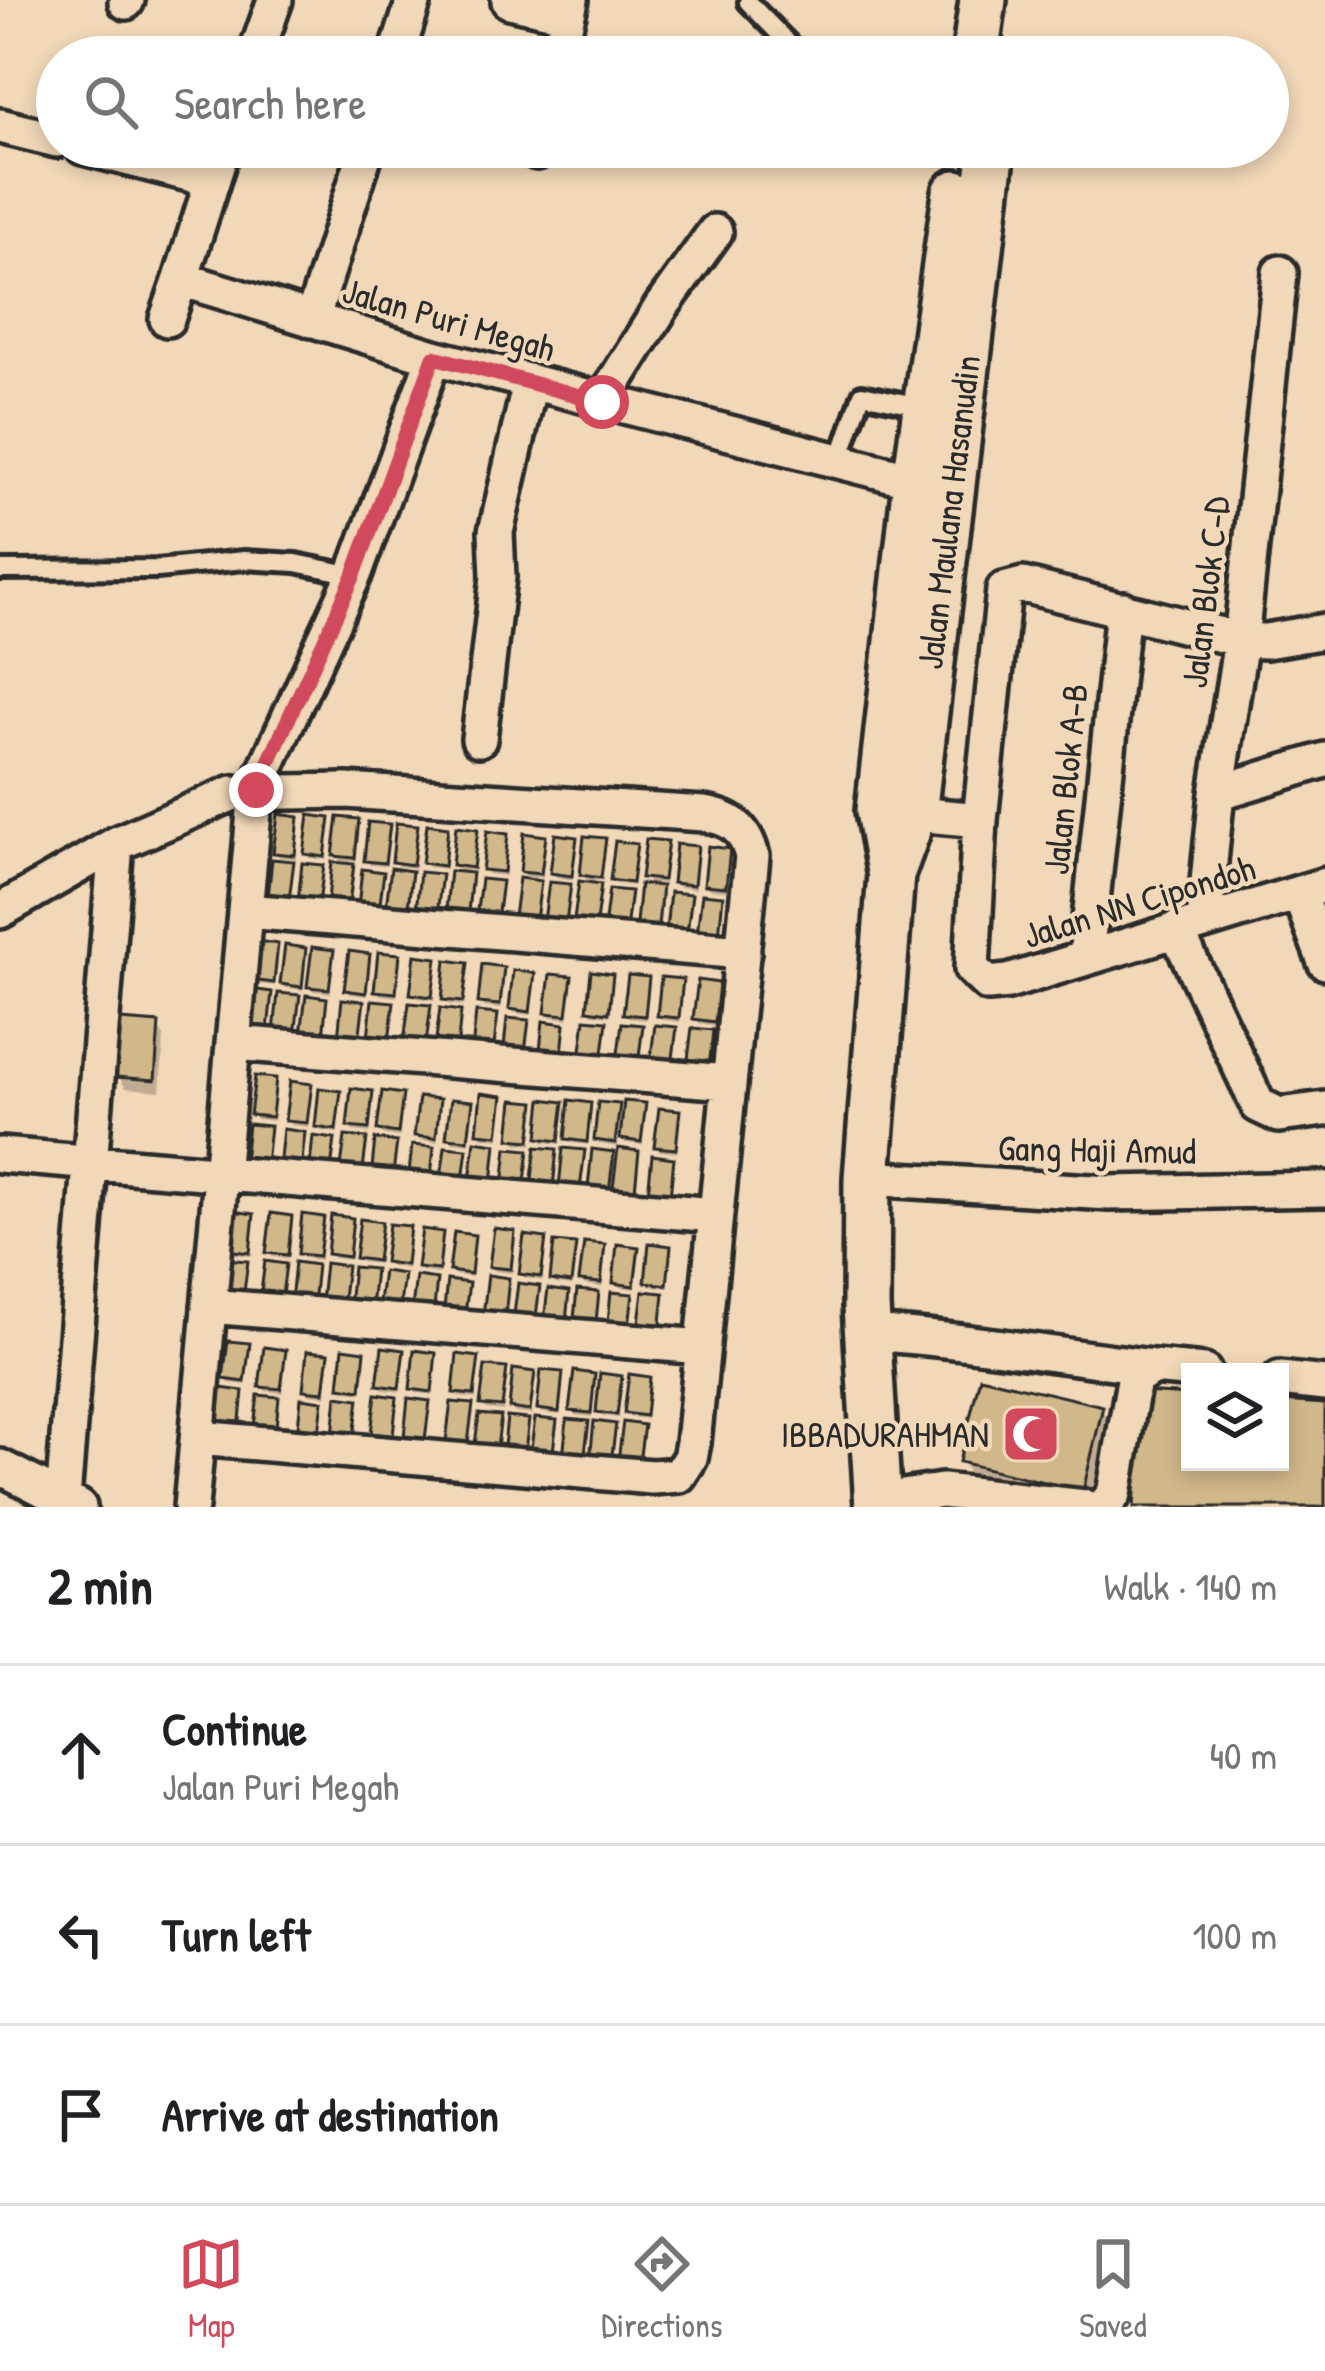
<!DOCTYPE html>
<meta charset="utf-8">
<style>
:root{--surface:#fff;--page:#f2f2f2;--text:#202124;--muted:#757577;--line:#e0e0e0;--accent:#d1495b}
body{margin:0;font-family:"Patrick Hand",sans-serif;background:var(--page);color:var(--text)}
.controls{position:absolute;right:36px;bottom:36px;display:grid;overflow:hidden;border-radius:0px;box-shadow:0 6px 18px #0003}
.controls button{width:108px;height:108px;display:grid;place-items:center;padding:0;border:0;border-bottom:3px solid var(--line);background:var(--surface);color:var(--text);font:60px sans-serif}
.stop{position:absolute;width:36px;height:36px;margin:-27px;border:9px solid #d1495b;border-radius:50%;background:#fff}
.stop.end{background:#d1495b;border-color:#fff;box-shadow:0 3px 12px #0008}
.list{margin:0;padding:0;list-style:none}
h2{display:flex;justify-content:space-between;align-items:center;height:156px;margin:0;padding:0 48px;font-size:51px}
h2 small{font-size:39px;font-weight:400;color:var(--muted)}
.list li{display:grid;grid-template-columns:78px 1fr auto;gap:36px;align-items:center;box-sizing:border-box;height:180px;padding:0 48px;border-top:3px solid var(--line)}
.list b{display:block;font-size:45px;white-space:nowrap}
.list p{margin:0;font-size:39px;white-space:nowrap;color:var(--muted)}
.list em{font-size:39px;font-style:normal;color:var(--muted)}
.icon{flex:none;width:66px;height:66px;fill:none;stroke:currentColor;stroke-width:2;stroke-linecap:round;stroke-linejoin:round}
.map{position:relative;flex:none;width:1325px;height:1507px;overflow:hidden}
.search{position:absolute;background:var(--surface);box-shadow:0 6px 18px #0003;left:36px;right:36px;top:36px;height:132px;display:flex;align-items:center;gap:30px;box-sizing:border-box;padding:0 42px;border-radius:66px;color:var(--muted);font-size:45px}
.sheet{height:696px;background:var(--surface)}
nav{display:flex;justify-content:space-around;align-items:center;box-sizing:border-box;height:168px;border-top:3px solid var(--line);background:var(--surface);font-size:33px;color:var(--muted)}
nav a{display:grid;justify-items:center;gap:6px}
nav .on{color:var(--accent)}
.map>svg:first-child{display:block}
.shadow{fill:#0003}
.building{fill:#d1b88a;stroke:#2b2b2b;stroke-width:3}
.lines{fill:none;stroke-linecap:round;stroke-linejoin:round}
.lane-casing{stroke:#2b2b2b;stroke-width:26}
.street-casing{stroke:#2b2b2b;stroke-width:42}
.secondary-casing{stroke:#2b2b2b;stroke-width:54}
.lane{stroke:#f1d8b8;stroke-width:16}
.street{stroke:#f1d8b8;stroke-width:33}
.secondary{stroke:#f1d8b8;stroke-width:45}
.route{stroke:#d1495b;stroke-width:15}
.labels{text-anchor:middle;stroke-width:9;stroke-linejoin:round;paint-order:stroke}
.street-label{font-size:36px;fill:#2b2b2b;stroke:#f1d8b8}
.poi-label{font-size:36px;fill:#2b2b2b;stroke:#f1d8b8;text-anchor:end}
</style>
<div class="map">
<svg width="1325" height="1507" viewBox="0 0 1325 1507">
<rect width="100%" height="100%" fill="#f1d8b8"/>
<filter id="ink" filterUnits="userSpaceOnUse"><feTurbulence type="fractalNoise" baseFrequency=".00833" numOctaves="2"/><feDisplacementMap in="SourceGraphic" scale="24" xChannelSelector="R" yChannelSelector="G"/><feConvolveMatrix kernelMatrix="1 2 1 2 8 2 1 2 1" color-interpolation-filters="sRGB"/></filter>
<g filter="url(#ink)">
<path class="shadow" d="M297 819 296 859 279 857 276 852Z
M328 820 327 860 310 858 307 853Z
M357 822 356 862 349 861 355 871 351 907 334 905 331 900 342 866 336 855Z
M388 827 387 866 370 865 367 860Z
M416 828 415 868 397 866 395 861Z
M447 830 446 869 428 867 425 863Z
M476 831 475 871 467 870 473 881 469 916 452 914 449 909 461 875 455 864Z
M507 837 505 876 488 874 485 870Z
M544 839 543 878 535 877 542 888 537 923 520 921 529 882 523 872Z
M575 840 573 880 556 877 553 873Z
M604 841 603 881 595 880 602 891 597 926 580 924 577 920 589 885 583 874Z
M666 844 664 884 657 883 663 894 659 929 642 927 639 922 651 888 645 877Z
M635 846 633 886 616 884 613 880Z
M697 849 695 889 678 887 675 882Z
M728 852 727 891 709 889 707 884Z
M276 947 275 986 258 984 255 980Z
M305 951 303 990 286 988 283 983Z
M332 953 331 993 313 991 311 986Z
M368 956 367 996 350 994 347 990Z
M399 957 397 997 380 995 377 990Z
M435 961 434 1000 416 998 413 994Z
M466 966 464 1006 447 1004 445 999Z
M502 970 501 1009 484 1007 481 1002Z
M533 976 532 1015 515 1013 512 1008Z
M611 977 610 1016 592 1014 590 1009Z
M570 979 568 1019 551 1017 548 1012Z
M647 980 646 1020 629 1018 626 1013Z
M681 982 680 1022 662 1020 660 1015Z
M717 986 716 1026 699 1023 696 1019Z
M157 1026 164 1037 160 1091 126 1088 119 1077Z
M274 1081 273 1121 256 1119 253 1114Z
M310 1087 308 1127 291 1125 288 1120Z
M339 1094 338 1133 321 1131 318 1127Z
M371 1094 370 1133 352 1131 350 1126Z
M401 1097 400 1137 383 1135 380 1130Z
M501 1099 500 1139 482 1137 480 1132Z
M438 1102 437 1142 420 1140 417 1135Z
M471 1104 470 1144 452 1142 449 1137Z
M533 1105 532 1145 515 1143 512 1138Z
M562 1105 560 1144 543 1142 541 1138Z
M590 1106 588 1145 571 1143 568 1139Z
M644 1106 643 1145 625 1143 619 1132 617 1147 600 1144 597 1140 618 1107 625 1119Z
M678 1113 677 1153 660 1151 657 1146Z
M638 1154 637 1193 619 1191 612 1180 610 1194 594 1192 612 1155 619 1166Z
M252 1217 251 1256 233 1254 231 1249Z
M290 1219 289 1259 272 1257 269 1252Z
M322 1220 320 1260 303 1258 301 1253Z
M352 1221 350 1260 333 1258 330 1253Z
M380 1225 378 1264 361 1262 358 1258Z
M408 1229 407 1269 390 1266 387 1262Z
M513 1233 512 1273 495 1271 492 1266Z
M441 1234 440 1274 423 1272 420 1267Z
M473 1238 472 1277 455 1275 452 1271Z
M544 1241 543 1281 525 1278 522 1274Z
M574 1247 572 1286 555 1284 553 1280Z
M604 1247 602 1287 585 1285 582 1280Z
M669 1248 668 1288 650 1286 648 1282Z
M637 1250 636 1289 619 1287 616 1283Z
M248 1346 246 1385 229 1383 226 1379Z
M402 1352 401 1392 383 1390 381 1385Z
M284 1353 283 1393 265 1391 263 1386Z
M364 1353 362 1393 345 1391 342 1386Z
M434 1355 433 1395 416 1393 413 1389Z
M327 1356 326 1396 309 1394 306 1389Z
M477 1360 476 1399 458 1397 456 1392Z
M505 1371 503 1411 486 1409 483 1404Z
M533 1375 532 1415 515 1413 512 1408Z
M561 1375 560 1415 542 1413 540 1408Z
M593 1377 592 1417 575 1415 572 1410Z
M620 1378 619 1418 602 1416 599 1411Z
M649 1379 647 1419 630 1417 627 1413Z
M395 1400 394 1440 377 1438 374 1433Z
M428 1403 426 1443 409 1441 407 1436Z
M471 1407 470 1447 452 1445 449 1440Z
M1101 1408 1111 1426 1091 1507 972 1479 962 1461Z"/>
<path class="building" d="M278 814 299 817 295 855 273 853Z
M309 815 330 818 325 857 304 854Z
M338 817 359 819 355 858 333 856Z
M368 822 390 824 385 863 364 861Z
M396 823 418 825 413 865 392 862Z
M427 824 448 827 444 866 422 863Z
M456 826 478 829 473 868 452 865Z
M487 831 508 834 504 872 482 870Z
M524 833 546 836 541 874 520 872Z
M555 834 577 837 572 876 550 873Z
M584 836 606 838 601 878 580 875Z
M646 839 668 841 663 880 641 878Z
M615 841 637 844 632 883 610 880Z
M676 844 698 846 694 885 672 883Z
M708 846 730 849 726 887 704 885Z
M272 859 294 861 289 900 268 898Z
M332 862 354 864 349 903 328 900Z
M302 863 324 865 319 904 298 902Z
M391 868 412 871 408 909 386 907Z
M362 869 384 872 379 911 358 908Z
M450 871 472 873 468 912 446 910Z
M420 872 442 874 437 914 416 911Z
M519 878 541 881 536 920 514 917Z
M481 879 502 881 497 920 476 918Z
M579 881 601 884 596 922 574 920Z
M549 882 571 884 566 923 544 921Z
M640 884 662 886 658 926 636 923Z
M609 889 631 891 626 930 604 928Z
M670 892 692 894 687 933 666 930Z
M702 894 723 896 719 935 697 933Z
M257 941 278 944 274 983 252 980Z
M285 945 306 948 302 987 280 984Z
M312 947 334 950 329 989 307 987Z
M349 951 370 954 366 993 344 990Z
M378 952 400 954 396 993 374 991Z
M415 955 437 958 432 997 410 994Z
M446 960 468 963 463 1002 442 1000Z
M482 964 504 967 500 1005 478 1003Z
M513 970 535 973 530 1012 509 1009Z
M591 971 613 974 609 1013 587 1010Z
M550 974 572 976 567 1015 545 1013Z
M628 975 649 977 645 1016 623 1014Z
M661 977 683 979 679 1018 657 1016Z
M698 980 719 983 715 1022 693 1019Z
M251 989 272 992 268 1030 246 1028Z
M278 993 300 995 295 1035 274 1032Z
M306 995 327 998 323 1037 301 1034Z
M342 999 364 1001 359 1040 338 1038Z
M372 1000 394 1002 389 1041 368 1038Z
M409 1003 431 1005 426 1044 404 1042Z
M440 1008 461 1011 457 1050 435 1047Z
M476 1012 498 1014 493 1053 472 1051Z
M507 1018 529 1020 524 1060 503 1057Z
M585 1019 607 1021 602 1061 580 1058Z
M120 1020 159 1023 155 1080 116 1077Z
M543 1021 565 1024 561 1063 539 1060Z
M622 1023 643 1025 638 1064 617 1061Z
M655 1025 677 1027 672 1066 650 1063Z
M692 1028 713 1030 709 1069 687 1067Z
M255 1076 276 1078 272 1117 250 1115Z
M290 1081 312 1084 307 1123 285 1121Z
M319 1088 341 1091 336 1130 315 1127Z
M351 1088 373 1091 369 1129 347 1127Z
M382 1091 403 1094 398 1133 377 1130Z
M481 1093 503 1096 498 1135 477 1133Z
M419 1097 440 1099 436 1138 414 1136Z
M451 1099 473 1101 468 1140 446 1138Z
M542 1099 564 1102 559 1141 538 1138Z
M513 1100 535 1102 530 1141 509 1139Z
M569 1100 591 1103 587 1142 565 1139Z
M624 1101 646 1103 641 1142 620 1139Z
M598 1102 620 1104 615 1143 594 1140Z
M659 1108 680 1110 676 1149 654 1147Z
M248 1124 270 1126 266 1165 244 1162Z
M283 1129 305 1132 301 1171 279 1168Z
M313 1136 335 1139 330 1177 309 1175Z
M345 1136 367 1138 362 1177 340 1175Z
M375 1139 397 1142 392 1181 371 1178Z
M475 1141 496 1144 492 1183 470 1180Z
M412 1145 434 1147 430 1186 408 1183Z
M445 1147 467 1149 462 1188 440 1185Z
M536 1147 557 1149 553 1188 531 1186Z
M507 1148 529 1150 524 1189 503 1186Z
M563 1148 585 1150 580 1189 559 1187Z
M618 1148 639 1151 635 1190 613 1187Z
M592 1149 614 1152 609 1191 588 1188Z
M652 1155 674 1158 670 1197 648 1194Z
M232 1211 254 1214 250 1253 228 1250Z
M271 1213 292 1216 288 1255 266 1253Z
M302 1214 324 1217 319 1256 298 1254Z
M331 1215 353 1218 349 1257 327 1254Z
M360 1219 382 1222 377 1261 355 1258Z
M389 1224 410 1226 406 1265 384 1262Z
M494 1228 515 1231 511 1269 489 1267Z
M422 1229 443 1232 439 1270 417 1268Z
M454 1232 475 1235 471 1274 449 1271Z
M524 1235 546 1238 541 1277 519 1274Z
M554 1242 576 1244 571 1283 550 1280Z
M584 1242 605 1244 601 1283 579 1281Z
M649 1243 671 1246 667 1285 645 1282Z
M617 1244 639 1247 634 1286 613 1283Z
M226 1259 248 1261 243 1300 221 1298Z
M265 1261 286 1264 281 1303 260 1300Z
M295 1262 317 1265 313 1304 291 1301Z
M325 1263 347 1266 342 1305 321 1302Z
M353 1267 375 1269 371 1308 349 1306Z
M383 1271 404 1274 399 1313 378 1310Z
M488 1275 509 1278 505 1317 483 1315Z
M416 1276 437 1279 433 1318 411 1316Z
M447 1280 469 1283 464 1321 443 1319Z
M518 1283 540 1286 535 1324 513 1322Z
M548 1289 569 1292 565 1331 543 1328Z
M577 1290 599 1292 595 1331 573 1328Z
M643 1291 664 1293 660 1332 638 1330Z
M611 1292 633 1294 628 1333 607 1331Z
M228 1341 250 1343 245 1382 223 1379Z
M264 1347 286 1350 281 1389 259 1387Z
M382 1347 404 1350 399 1388 377 1385Z
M343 1348 365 1351 361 1390 339 1387Z
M414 1350 436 1353 432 1392 410 1389Z
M307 1351 329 1353 324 1392 303 1390Z
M457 1354 479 1357 474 1395 453 1393Z
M485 1366 507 1368 502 1407 480 1405Z
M513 1369 535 1372 530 1411 509 1408Z
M541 1370 563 1372 559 1412 537 1409Z
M574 1371 595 1374 591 1413 569 1411Z
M600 1373 622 1376 617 1415 596 1412Z
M629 1374 650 1377 646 1416 624 1413Z
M980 1377 1103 1406 1083 1491 959 1462Z
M221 1388 243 1391 239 1430 217 1427Z
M1142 1392 1190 1395V1462H1280V1401L1325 1404V1507H1134Z
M376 1394 397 1397 393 1436 371 1433Z
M258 1395 279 1397 275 1437 253 1434Z
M337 1396 359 1399 354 1437 333 1435Z
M301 1398 323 1401 318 1440 297 1437Z
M408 1398 430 1401 425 1439 404 1437Z
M451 1402 473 1404 468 1443 446 1441Z
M479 1414 501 1416 496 1455 474 1452Z
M507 1417 529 1419 524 1459 503 1456Z
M535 1418 557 1420 552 1459 530 1456Z
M567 1419 589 1421 584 1461 563 1458Z
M594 1421 616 1424 611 1462 590 1460Z
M623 1422 644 1425 639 1463 618 1461Z"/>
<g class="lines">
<g class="lane-casing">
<path id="lane" d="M748 2 802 57
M839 462 862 394 925 407
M0 570 157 569 244 560 296 563 354 575"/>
</g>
<g class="street-casing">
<path id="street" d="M509 1 568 14
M126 2 127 0
M255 57 275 0
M396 57 414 0
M558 57 571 0
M0 126 57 140
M83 147 212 180
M537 152 538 147
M181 279 223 147
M167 319 181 279 434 357 936 486
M312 320 367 147
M602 402 662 306 715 232
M1325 631 1266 641 1241 640 1023 585 1004 590 980 820 972 969 988 984 1008 982 1325 885
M479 739 498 577 496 532 530 383
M1217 793 1325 760
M893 812 980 820
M1299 893 1325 962
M0 911 116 844 233 793 346 791 704 814C732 818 745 829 752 856L693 1443 690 1458 679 1475 652 1477 198 1438
M246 911 743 952
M1204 921 1217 793 1241 640 1280 273
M1176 929 1258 1105 1279 1115 1325 1109
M1086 957 1123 609
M233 1043 728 1082
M0 1155 715 1215
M867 1178 1109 1193 1325 1189
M209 1306 702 1347
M867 1333C963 1339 1058 1356 1153 1367
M1280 1379 1325 1384
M0 1467 79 1507
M877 1501 942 1491 1085 1507
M59 1507 63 1499 116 844
M191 1507 256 790 354 575 434 357
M1103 1507 1114 1494 1134 1380 1153 1367 1204 1372"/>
</g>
<g class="secondary-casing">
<path id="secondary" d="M975 57 983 0
M890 871 879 811 916 481 956 193
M878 1507 866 1306 867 1178 891 874 913 814 992 147"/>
</g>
<use href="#lane" class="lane"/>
<use href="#street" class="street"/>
<use href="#secondary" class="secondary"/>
</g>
</g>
<g class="lines" filter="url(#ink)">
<path class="route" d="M256 790 354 575 434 357 602 402"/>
</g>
<defs>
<g id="mosque-square" transform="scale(3)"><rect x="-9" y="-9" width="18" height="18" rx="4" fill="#d1495b" stroke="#f1d8b8"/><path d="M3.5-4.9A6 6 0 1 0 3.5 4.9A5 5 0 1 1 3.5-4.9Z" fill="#fff"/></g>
</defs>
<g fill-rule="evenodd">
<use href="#mosque-square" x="1031" y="1434"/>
</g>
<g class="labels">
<g class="street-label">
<text transform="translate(449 319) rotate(16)" y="13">Jalan Puri Megah</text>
<text transform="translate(948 512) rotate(-83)" y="13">Jalan Maulana Hasanudin</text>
<text transform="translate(1205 592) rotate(-83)" y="13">Jalan Blok C-D</text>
<text transform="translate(1065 779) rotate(-84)" y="13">Jalan Blok A-B</text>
<text transform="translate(1139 901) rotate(-17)" y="13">Jalan NN Cipondoh</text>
<text transform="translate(1097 1149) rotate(1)" y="13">Gang Haji Amud</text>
</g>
<g class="poi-label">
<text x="989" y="1447">IBBADURAHMAN</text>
</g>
</g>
</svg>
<div class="controls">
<button><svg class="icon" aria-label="layers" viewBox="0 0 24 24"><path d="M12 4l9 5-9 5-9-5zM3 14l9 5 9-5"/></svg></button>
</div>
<div class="stop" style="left:602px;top:402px"></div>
<div class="stop end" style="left:256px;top:790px"></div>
<div class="search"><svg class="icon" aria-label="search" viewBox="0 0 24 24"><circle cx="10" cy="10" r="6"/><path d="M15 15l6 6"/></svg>Search here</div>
</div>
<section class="sheet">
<h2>2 min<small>Walk · 140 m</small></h2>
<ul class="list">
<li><svg class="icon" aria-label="ahead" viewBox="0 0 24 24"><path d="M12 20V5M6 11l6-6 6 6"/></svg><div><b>Continue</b><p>Jalan Puri Megah</p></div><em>40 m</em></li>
<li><svg class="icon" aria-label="left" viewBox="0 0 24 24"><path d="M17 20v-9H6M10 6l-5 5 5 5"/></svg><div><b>Turn left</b></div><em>100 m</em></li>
<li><svg class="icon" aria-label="arrive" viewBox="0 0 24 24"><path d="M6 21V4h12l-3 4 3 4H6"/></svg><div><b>Arrive at destination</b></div></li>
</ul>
</section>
<nav>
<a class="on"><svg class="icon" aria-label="map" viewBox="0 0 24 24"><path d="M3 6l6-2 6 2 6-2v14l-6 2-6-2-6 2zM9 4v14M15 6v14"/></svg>Map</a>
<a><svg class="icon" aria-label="directions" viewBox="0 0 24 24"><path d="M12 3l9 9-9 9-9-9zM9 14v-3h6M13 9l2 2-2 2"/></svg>Directions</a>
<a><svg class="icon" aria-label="saved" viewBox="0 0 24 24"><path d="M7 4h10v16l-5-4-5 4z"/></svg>Saved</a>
</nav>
